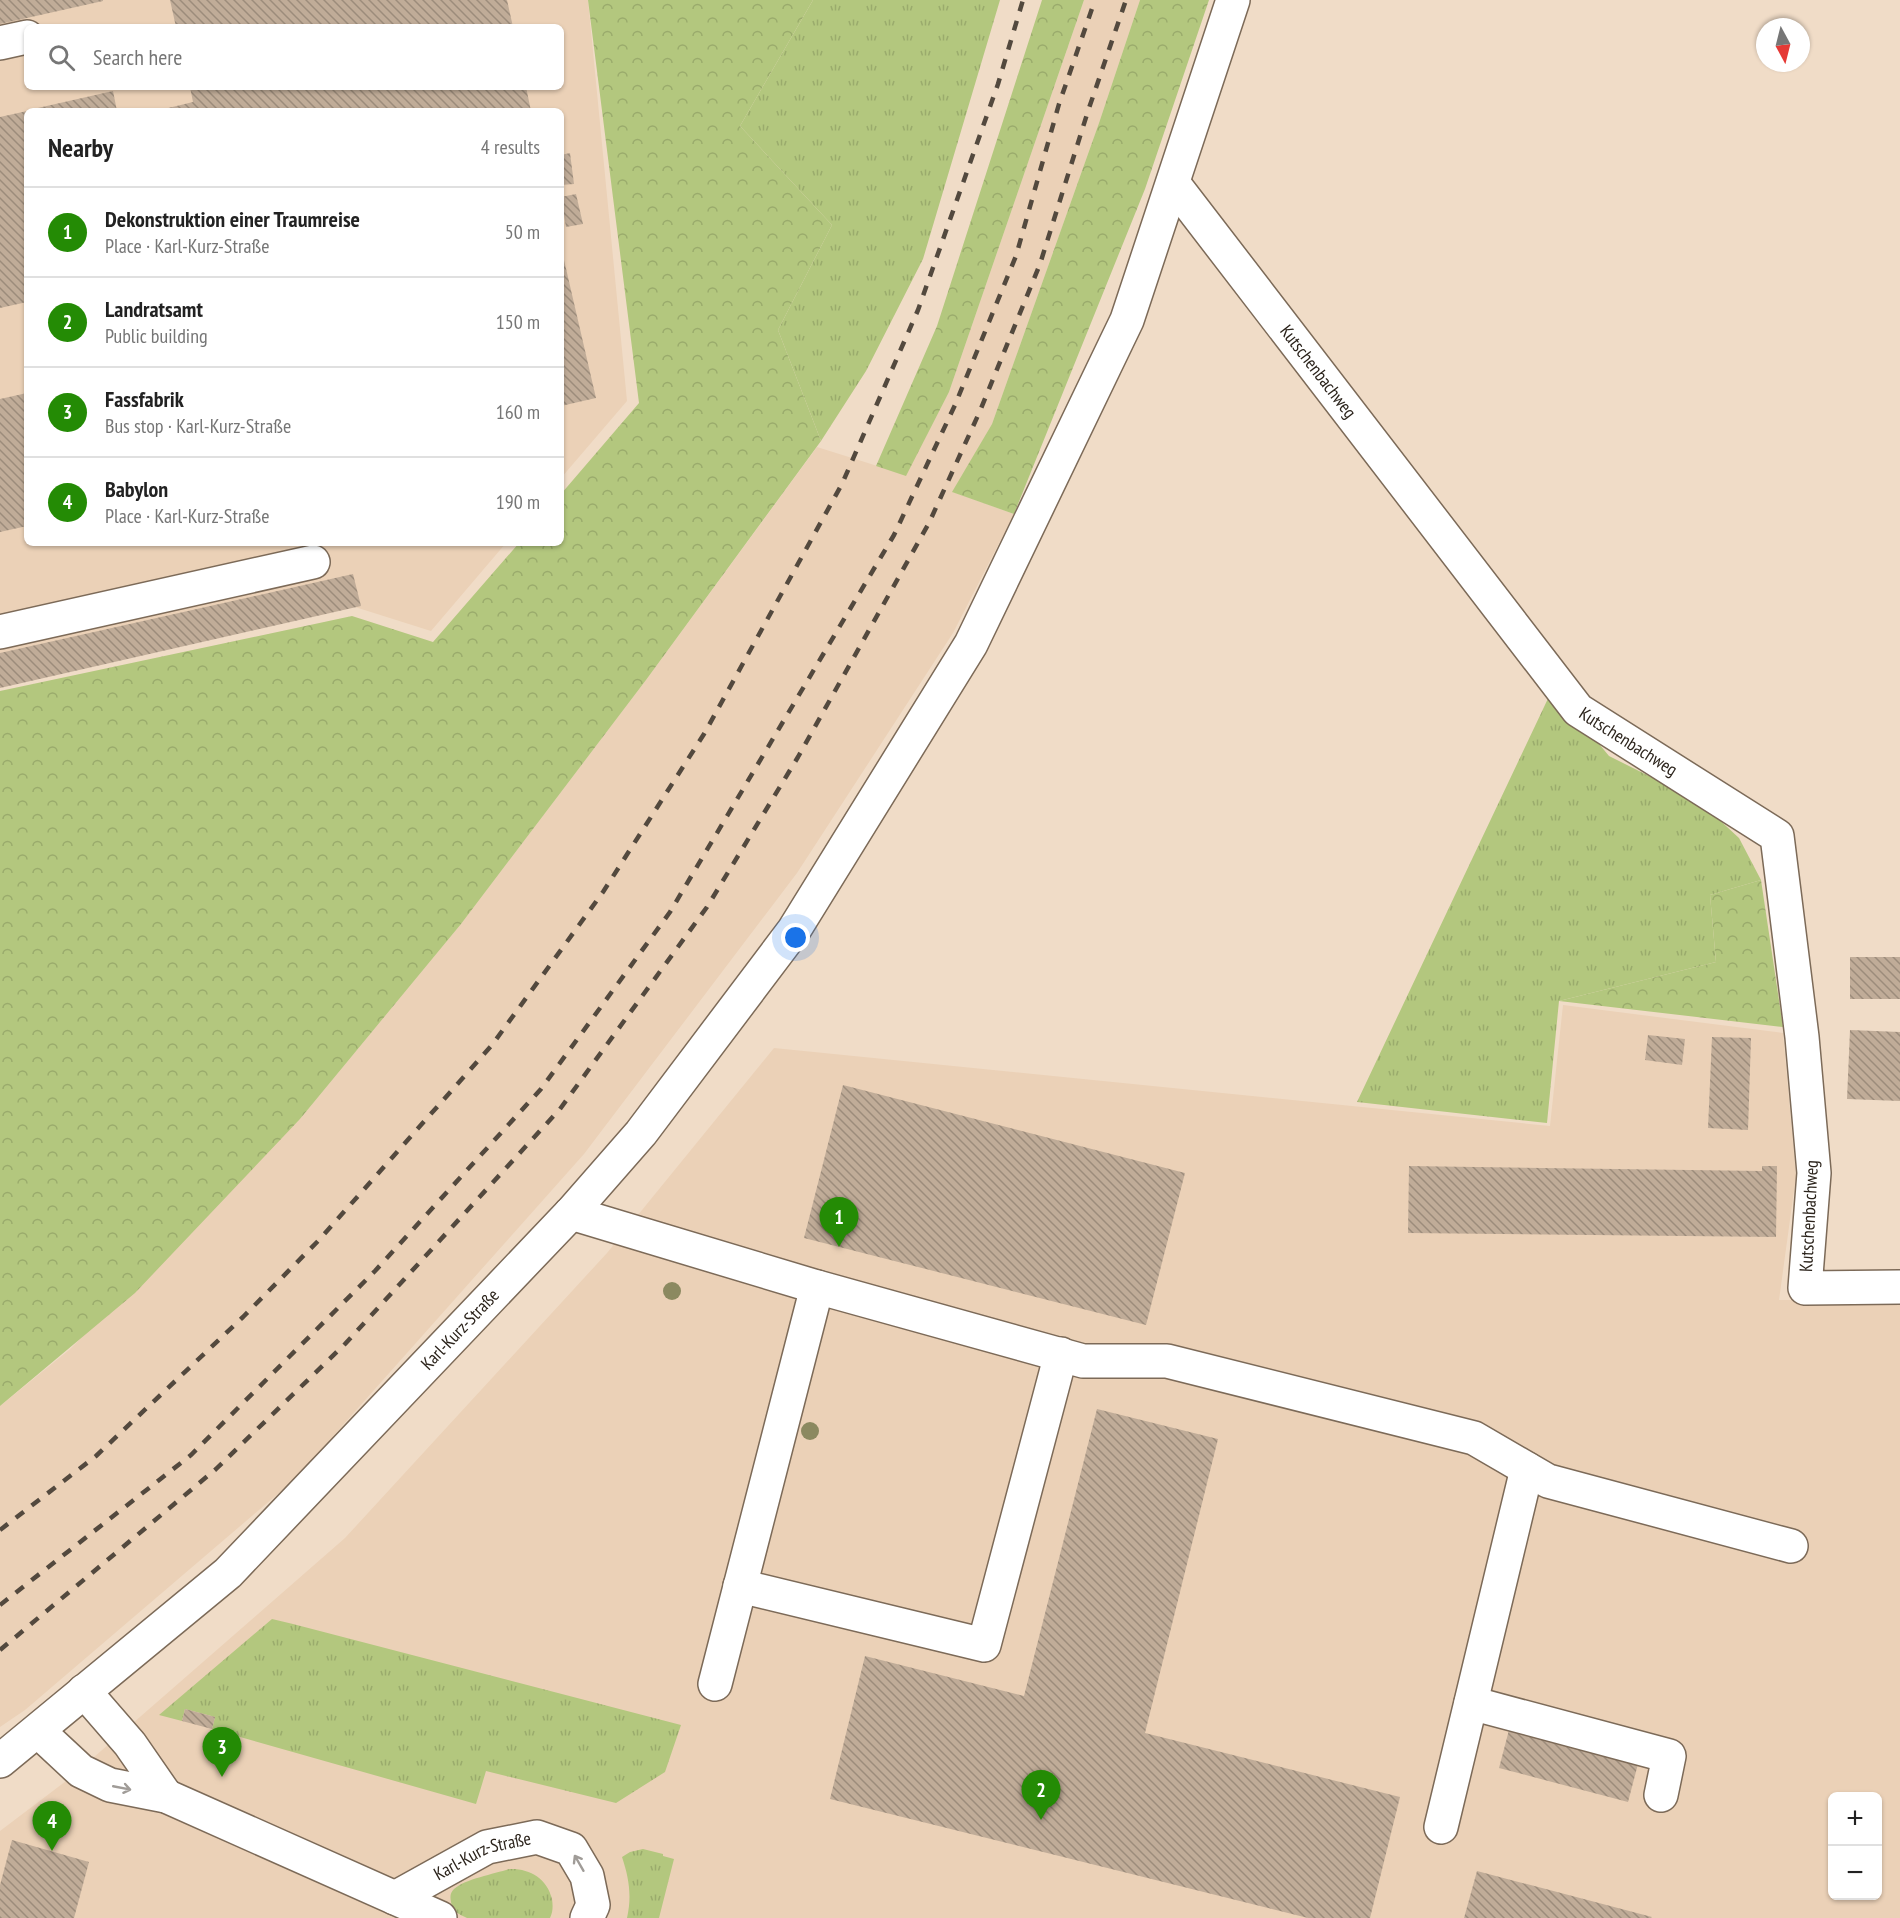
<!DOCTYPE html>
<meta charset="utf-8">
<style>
:root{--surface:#fff;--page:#f6f6f6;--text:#222;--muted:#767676;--line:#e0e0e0;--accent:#248b05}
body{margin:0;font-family:"PT Sans Narrow",sans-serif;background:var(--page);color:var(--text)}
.controls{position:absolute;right:18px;bottom:18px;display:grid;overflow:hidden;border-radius:9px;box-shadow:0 2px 4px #0004}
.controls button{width:54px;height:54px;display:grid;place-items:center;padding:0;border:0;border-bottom:2px solid var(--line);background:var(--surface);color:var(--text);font:30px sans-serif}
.compass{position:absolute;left:1756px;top:18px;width:54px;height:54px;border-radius:50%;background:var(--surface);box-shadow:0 2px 4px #0004;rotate:173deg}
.you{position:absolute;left:796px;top:938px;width:21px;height:21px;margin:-15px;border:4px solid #fff;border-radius:50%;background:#1a73e8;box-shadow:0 0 0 9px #1a73e833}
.badge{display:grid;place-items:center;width:39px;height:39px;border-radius:50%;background:var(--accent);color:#fff;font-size:20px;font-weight:700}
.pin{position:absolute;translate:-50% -50px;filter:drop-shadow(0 2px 3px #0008)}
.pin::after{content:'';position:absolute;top:32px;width:21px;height:18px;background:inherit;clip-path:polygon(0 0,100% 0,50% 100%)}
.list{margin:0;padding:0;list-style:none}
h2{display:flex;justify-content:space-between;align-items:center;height:78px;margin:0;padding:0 24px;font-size:26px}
h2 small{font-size:20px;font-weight:400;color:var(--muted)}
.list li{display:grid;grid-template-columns:39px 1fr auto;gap:18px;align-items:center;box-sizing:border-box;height:90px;padding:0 24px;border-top:2px solid var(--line)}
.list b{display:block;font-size:22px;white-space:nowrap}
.list p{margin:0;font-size:20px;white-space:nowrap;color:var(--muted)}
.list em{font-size:20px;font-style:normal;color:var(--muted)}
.icon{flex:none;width:33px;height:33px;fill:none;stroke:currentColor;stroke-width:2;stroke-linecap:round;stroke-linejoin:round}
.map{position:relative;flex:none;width:1900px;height:1918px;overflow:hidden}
.search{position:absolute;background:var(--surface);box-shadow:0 2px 4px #0004;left:24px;top:24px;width:540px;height:66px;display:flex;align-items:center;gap:15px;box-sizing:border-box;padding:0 21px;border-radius:9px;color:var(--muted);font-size:22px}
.panel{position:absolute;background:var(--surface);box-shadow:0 2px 4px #0004;left:24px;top:108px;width:540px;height:438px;border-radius:9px}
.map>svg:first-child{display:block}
.built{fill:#ebd1b7;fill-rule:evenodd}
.grass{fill:url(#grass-tufts)}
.forest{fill:url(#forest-crowns)}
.building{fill:url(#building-back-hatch)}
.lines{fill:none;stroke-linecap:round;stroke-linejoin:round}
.minor-casing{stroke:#7c6a58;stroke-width:36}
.major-casing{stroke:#7c6a58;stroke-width:36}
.minor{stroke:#fff;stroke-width:33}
.major{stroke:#fff;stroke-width:33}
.rail{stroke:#53493e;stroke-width:4.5;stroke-dasharray:10 10;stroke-linecap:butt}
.tree{fill:#8b8960}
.oneway{stroke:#a09c98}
.labels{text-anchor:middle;stroke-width:6;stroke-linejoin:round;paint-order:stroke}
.street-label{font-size:18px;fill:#2b231b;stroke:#fff}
</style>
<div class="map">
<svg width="1900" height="1918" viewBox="0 0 1900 1918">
<defs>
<pattern id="grass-tufts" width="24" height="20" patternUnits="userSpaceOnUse" patternTransform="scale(1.5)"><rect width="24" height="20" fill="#b3c77e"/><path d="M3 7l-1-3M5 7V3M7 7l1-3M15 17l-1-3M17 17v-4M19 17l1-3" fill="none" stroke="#9aab6c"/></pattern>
<pattern id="forest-crowns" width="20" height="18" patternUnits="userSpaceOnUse" patternTransform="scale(1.5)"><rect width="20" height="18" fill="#b3c77e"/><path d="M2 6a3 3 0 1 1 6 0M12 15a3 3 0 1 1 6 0" fill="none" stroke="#9aab6c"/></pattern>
<pattern id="building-back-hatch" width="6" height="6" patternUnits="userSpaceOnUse" patternTransform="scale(1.5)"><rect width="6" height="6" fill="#c0ac98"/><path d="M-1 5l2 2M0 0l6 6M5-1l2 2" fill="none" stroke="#9c8c7b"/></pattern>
</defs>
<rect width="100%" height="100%" fill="#f0dcc7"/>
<path class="built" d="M0 0H588L627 401 561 478V111H27V543H506L431 631 355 607 0 684ZM27 27H561V87H27Z
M1084 0H1140L1099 123 992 424 953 492 1014 514 953 633 797 873 584 1154 294 1480 25 1710 0 1727V1406L69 1350 300 1119 461 924 646 680 817 447 906 475 949 392Z
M1563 1005 1783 1033 1796 1176 1779 1300H1900V1918H0V1831L70 1778 345 1538 607 1253 774 1048 1550 1126ZM1832 1796H1878V1896H1832Z"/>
<path class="grass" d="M813 0H1000L923 259 866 371 821 441 778 330 832 225 740 126Z
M1553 688 1609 756 1699 801 1739 838 1761 880 1710 895 1716 962 1559 1001 1547 1123 1357 1102Z
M272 1619 293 1624 681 1725 665 1772 616 1803 486 1771 476 1804 212 1729 215 1717 185 1709 182 1721 159 1715Z
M643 1849 663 1854V1856L674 1859 659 1918H627C632 1896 629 1878 622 1857L630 1852Z
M509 1869C529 1868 547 1878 552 1899 553 1906 553 1912 550 1918H467C459 1914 452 1912 451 1902 450 1897 450 1893 454 1889 465 1879 494 1874 509 1869Z"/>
<path class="forest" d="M588 0H813L740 126 832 225 778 330 821 441 646 680 461 924 300 1119 135 1293 0 1406V691L352 616 433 642 519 543H561V494L639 403Z
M1042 0H1084L949 392 906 476 876 466 937 326Z
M1140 0H1209L1145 189 1014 514 952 492 992 424 1099 123Z
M1761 880 1783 1027 1559 1001 1716 962 1710 895Z"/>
<path class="building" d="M0 0H103V1L0 24Z
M170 0H507L513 27H176Z
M190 87H526L531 111H156L193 102Z
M113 91 117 111H29V110Z
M27 111V302L0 308V117Z
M570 153 574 184 561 185V155Z
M576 194 583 224 566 227 561 197Z
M561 247 596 398 561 406Z
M27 393V526L0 532V399Z
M353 574 361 606 0 688V653Z
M1850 957H1900V999H1850Z
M1850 1030 1900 1032V1101L1847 1099Z
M1648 1035 1685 1039 1682 1065 1645 1060Z
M1712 1037 1751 1038 1748 1130 1708 1128Z
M843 1085 1185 1173 1146 1325 804 1238Z
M1409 1166 1762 1171V1166H1777L1776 1237 1408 1233Z
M1097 1409 1218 1439 1145 1733 1400 1797 1370 1918H1308L830 1799 865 1656 1024 1696Z
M185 1709 215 1717 212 1729 182 1721Z
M1509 1730 1638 1764 1628 1802 1499 1768Z
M12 1840 89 1862 74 1918H0V1885Z
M1477 1871 1652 1917 1651 1918H1464Z"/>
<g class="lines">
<g class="minor-casing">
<g id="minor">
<path d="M0 43 27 37"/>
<path id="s1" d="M1173 183 1578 710 1777 836 1802 1037 1814 1173 1805 1288 1900 1287"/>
<path d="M0 632 313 562"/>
<path d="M571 1213 817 1287 715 1684"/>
<path d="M817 1287 1083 1361H1167L1474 1438 1548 1481 1791 1546"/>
<path d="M740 1586 984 1645 1061 1354"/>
<path d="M84 1691 130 1744 166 1796"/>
<path d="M1471 1703 1669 1756 1661 1795"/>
<path d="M38 1731 81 1771 110 1785 166 1796 440 1918"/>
<path d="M1441 1827 1527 1469"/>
<path id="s2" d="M395 1898 487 1847 537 1837 571 1849 587 1876 593 1905 587 1918"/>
</g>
</g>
<g class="major-casing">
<g id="major">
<path id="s3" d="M0 1761 228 1573 571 1213 641 1133 794 930 971 644 1127 320 1233 0"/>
</g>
</g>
<use href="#minor" class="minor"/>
<use href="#major" class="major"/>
<path class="rail" d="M0 1530 96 1456 243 1317 319 1240 492 1045 603 892 704 734 842 484 918 310 998 84 1023 0
M0 1605 191 1455 375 1271 541 1089 670 912 894 535 955 405 1016 256 1059 104 1095 0
M0 1650 216 1469 345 1344 560 1109 707 907 798 757 929 523 980 411 1040 264 1088 111 1126 0"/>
</g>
<g class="tree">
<circle cx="672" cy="1291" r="9"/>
<circle cx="810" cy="1431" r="9"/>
</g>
<defs><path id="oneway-shaft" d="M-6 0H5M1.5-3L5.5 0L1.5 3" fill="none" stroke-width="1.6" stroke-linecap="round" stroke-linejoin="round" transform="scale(1.5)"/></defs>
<g class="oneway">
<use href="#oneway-shaft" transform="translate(122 1788) rotate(11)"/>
<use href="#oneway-shaft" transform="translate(579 1863) rotate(-120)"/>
</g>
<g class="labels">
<g class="street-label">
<text dy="6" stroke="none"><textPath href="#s1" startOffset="238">Kutschenbachweg</textPath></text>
<text dy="6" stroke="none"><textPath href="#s1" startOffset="724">Kutschenbachweg</textPath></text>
<text transform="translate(1809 1216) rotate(-87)" y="6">Kutschenbachweg</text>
<text dy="6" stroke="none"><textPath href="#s3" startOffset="632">Karl-Kurz-Straße</textPath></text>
<text dy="6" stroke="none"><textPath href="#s2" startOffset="98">Karl-Kurz-Straße</textPath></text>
</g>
</g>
</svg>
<div class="controls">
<button>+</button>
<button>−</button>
</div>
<svg class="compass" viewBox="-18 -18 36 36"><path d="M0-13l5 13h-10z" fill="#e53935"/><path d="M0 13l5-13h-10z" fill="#767676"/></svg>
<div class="you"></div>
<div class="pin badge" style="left:839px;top:1247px">1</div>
<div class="pin badge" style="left:1041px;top:1820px">2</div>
<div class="pin badge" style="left:222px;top:1777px">3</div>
<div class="pin badge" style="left:52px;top:1851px">4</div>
<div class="search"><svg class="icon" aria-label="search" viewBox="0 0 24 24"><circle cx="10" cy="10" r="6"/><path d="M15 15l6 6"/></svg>Search here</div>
<section class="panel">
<h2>Nearby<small>4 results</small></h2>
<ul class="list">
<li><span class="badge">1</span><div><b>Dekonstruktion einer Traumreise</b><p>Place · Karl-Kurz-Straße</p></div><em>50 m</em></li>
<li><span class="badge">2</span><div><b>Landratsamt</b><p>Public building</p></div><em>150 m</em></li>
<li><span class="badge">3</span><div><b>Fassfabrik</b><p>Bus stop · Karl-Kurz-Straße</p></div><em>160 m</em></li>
<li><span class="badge">4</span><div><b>Babylon</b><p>Place · Karl-Kurz-Straße</p></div><em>190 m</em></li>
</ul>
</section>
</div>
